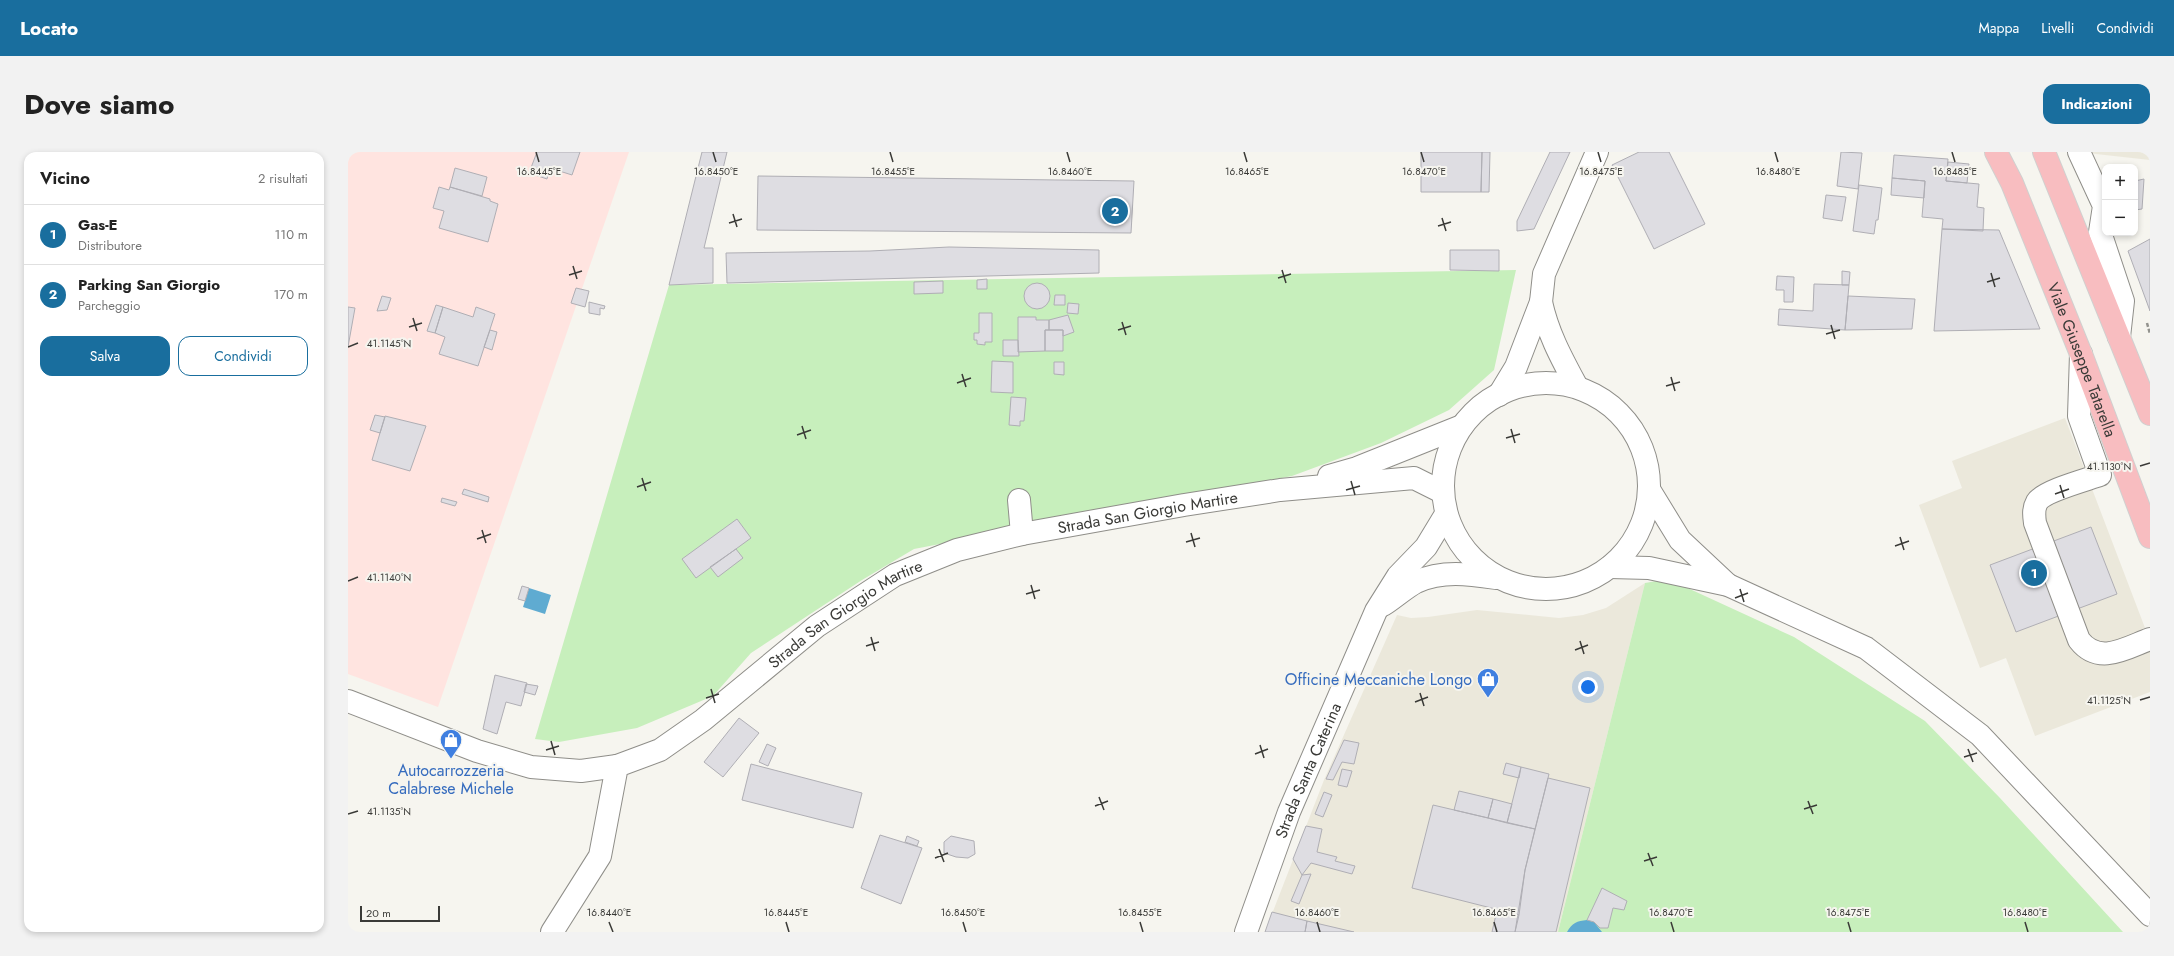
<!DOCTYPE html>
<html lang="it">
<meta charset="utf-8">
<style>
:root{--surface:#fff;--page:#f2f2f2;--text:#222;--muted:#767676;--line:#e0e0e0;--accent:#196e9e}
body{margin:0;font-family:Jost,sans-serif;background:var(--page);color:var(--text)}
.controls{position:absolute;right:12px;top:12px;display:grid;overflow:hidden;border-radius:8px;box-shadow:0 2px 6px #0003}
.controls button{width:36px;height:36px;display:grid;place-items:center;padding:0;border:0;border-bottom:1px solid var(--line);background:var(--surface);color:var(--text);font:20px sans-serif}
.scale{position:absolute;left:12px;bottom:10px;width:80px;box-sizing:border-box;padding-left:4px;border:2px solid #3a3a37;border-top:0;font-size:11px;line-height:14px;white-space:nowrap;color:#3a3a37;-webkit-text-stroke:3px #f6f5ef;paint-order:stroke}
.you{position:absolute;left:1240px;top:535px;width:14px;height:14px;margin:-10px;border:3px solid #fff;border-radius:50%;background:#1a73e8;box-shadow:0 0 0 6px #1a73e833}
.badge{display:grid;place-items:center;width:26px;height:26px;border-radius:50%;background:var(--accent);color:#fff;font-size:13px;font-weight:700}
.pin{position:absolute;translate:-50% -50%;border:2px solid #fff;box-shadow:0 1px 4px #0006}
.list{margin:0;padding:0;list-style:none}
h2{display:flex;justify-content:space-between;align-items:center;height:52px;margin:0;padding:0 16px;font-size:17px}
h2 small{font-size:13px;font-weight:400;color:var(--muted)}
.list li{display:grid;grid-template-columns:26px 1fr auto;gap:12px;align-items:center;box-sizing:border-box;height:60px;padding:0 16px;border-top:1px solid var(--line)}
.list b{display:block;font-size:15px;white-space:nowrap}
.list p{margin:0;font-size:13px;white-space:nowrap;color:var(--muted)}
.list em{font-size:13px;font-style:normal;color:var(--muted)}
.actions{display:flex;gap:8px;padding:12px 16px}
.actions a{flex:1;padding:9px 0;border:1px solid var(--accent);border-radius:12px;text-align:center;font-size:14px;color:var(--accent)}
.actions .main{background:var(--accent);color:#fff}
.map{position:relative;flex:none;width:1802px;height:780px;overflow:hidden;border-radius:12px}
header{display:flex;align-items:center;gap:24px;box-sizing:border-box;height:56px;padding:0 20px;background:var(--accent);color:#fff}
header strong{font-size:19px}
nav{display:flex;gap:22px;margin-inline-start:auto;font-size:14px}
.intro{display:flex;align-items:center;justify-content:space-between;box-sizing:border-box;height:96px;padding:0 24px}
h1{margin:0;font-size:28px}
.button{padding:10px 18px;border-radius:12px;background:var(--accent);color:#fff;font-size:14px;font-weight:700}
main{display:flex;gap:24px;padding:0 24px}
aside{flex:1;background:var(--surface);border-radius:12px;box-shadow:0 2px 6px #0003}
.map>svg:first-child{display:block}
.built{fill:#ebe8db}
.industrial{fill:#ffe4e0}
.green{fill:#c7efbc}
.water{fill:#5fabd1}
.building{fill:#dedde2;stroke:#afaeb4}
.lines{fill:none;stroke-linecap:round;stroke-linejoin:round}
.minor-casing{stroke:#8f8e89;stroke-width:24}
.major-casing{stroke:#d0d0cf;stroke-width:24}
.path{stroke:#93938e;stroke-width:2.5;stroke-dasharray:4 2;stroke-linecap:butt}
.minor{stroke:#fff;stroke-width:22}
.major{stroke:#f8bdc0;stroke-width:22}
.ticks{fill:none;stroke:#3a3a37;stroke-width:1.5}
.labels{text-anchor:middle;stroke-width:4;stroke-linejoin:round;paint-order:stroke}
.street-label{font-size:16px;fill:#3a3a37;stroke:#f6f5ef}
.shop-label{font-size:16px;fill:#366cbe;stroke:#f6f5ef;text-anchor:end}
.ticks-label{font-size:10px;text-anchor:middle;fill:#3a3a37;stroke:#f6f5ef;stroke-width:4;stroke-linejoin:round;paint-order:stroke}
</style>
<header>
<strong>Locato</strong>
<nav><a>Mappa</a><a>Livelli</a><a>Condividi</a></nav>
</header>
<div class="intro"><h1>Dove siamo</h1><a class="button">Indicazioni</a></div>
<main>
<aside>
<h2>Vicino<small>2 risultati</small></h2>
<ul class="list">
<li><span class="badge">1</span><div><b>Gas-E</b><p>Distributore</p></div><em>110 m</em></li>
<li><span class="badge">2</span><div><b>Parking San Giorgio</b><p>Parcheggio</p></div><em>170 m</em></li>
</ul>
<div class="actions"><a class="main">Salva</a><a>Condividi</a></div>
</aside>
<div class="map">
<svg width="1802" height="780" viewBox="0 0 1802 780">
<rect width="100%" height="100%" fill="#f6f5ef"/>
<path class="built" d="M1739 0H1802V8L1739 1Z
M1717 266 1802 489V540L1687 584 1658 506 1632 516 1571 353 1614 336 1604 309Z
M1297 431 1210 780H917L976 628 1049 463 1063 466 1080 465 1129 458 1211 466 1235 463 1258 456Z"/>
<path class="industrial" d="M0 0H281L90 555 0 522Z"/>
<path class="green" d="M1168 118 1146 218 1101 258 1033 291 944 324 566 397 514 428 403 501 365 544 289 576 211 590 187 587 321 133Z
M1320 427 1446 485 1577 569 1652 646 1775 780H1210L1297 431Z"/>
<path class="water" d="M181 436 203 443 197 462 175 455Z
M1239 768 1246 770 1254 780H1219C1224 771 1229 769 1239 768Z"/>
<path class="building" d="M189 0H232L224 23 202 16 199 27 181 21Z
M354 0H379L356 96H365V131L321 133Z
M1073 0H1134L1133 40H1073Z
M1134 0H1142L1141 40H1133Z
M1202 0H1222L1186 77 1169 79V69Z
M1291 0H1321L1357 72 1306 97 1264 13Z
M1493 0 1514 1 1510 37 1489 34Z
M1546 3 1600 7 1598 29 1631 32 1629 55 1636 56 1635 79 1594 77 1595 67 1574 65 1577 29 1544 26Z
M1600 10 1621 12 1619 31 1598 29Z
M107 16 139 25 134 44 102 35Z
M410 24 786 29 783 81 409 78Z
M1544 26 1577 29 1576 46 1543 43Z
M1796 27 1794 57 1787 58V29Z
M1511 33 1534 36 1530 68H1528L1526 82 1505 79Z
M91 35 101 38 102 35 142 47V49L150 52 140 90 91 76 96 59 85 56Z
M1478 43 1498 45 1494 69 1475 66Z
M1594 77 1651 78 1692 177 1586 179Z
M1802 87V159L1780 99Z
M601 95 751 98V121L379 131 378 101 522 99Z
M1102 98H1151V119L1102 118Z
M1494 119 1502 120 1501 133H1494Z
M1429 124 1446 125 1445 150H1436V138H1428Z
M639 127V137H629V128Z
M595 129V141L566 142V130Z
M676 144a13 13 0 1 1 26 0a13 13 0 1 1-26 0Z
M1466 132 1501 133 1497 178 1430 173 1431 157 1465 159Z
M228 136 241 139 237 155 223 151Z
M707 143H717V153H706Z
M34 144 43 146 39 158 29 159Z
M1500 144 1567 147 1564 177 1497 178Z
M241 150 257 154 256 157 252 156V163L241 161Z
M720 151 731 152 730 162 719 161Z
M88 153 95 155 87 181 79 179Z
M0 155 7 156 0 195Z
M95 155 125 165 128 155 147 162 130 214 91 202 97 185 87 181Z
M631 161H644V190H637V193L629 192V188H626V181H631Z
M720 163 726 180 715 184V178H701V168Z
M670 165H688V168H701V178H697V199L670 200Z
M142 178 149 180 144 198 136 195Z
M697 178H715V199H697Z
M655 188H670L671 204H655Z
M644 209 665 210V241L643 240Z
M706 210H716V223L706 222Z
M663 245 678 246 676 269H672V274L661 273Z
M27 263 37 265 32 281 22 278Z
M37 264 78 274 62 319 24 308Z
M116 337 141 345 140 350 114 342Z
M94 346 109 350 107 354 93 350Z
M389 367 403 386 348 426 334 407Z
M1743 375 1769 442 1668 480 1642 413Z
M388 397 395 406 370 425 362 415Z
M174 434 181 436 177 449 170 447Z
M147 523 179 531 173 554 158 550 149 582 135 577Z
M178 532 190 534 187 543 176 540Z
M391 566 411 581 375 625 356 610Z
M996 588 1011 591 1006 612 994 610 985 628 978 627Z
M419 592 428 596 420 614 411 610Z
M1158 611 1173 615 1171 626 1155 622Z
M403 612 514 641 505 676 394 648Z
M1173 615 1201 622 1187 677 1159 671Z
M994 617 1004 619 999 635 990 633Z
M1200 626 1242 636 1208 780H1167L1177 718Z
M1111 639 1145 647 1140 666 1106 658Z
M976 640 984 643 975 665 967 662Z
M1145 647 1164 652 1159 671 1140 666Z
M1085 653 1187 677 1177 718 1171 763 1064 736Z
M958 674 974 677 969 700 989 705 987 709 1007 714 1004 722 963 711 954 723 945 707Z
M532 683 574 696 553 752 513 736Z
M559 684 571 689 569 694 557 690Z
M603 684 626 689 627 702 620 706 608 705 596 701V690Z
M963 722 951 752 943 749 954 723Z
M1254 736 1279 749 1276 758 1265 756 1260 776H1252L1246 770 1239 768Z
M1149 758 1171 763 1167 780H1144Z
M924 760 959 769 957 780H917Z
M959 769 1006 780H957Z"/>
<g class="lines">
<g class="minor-casing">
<g id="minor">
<path d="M1731 0 1756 54 1752 80 1775 149 1771 185"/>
<path d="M1193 150C1200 182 1214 207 1229 235"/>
<path d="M1733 202 1731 264 1752 323C1738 328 1696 339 1689 350 1685 357 1686 364 1687 371L1731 488C1751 514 1778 496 1802 487"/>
<circle cx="1198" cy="334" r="103"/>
<path d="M1151 243 1168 215 1193 150 1196 122 1249 0"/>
<path d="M981 324 1009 316 1114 274"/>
<path d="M1302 339 1332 388 1380 433"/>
<path d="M671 348 674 382"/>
<path d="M1262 415 1301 416 1380 433 1518 496 1632 583 1802 763"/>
<path d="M1035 453C1046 446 1057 436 1068 430 1094 418 1121 422 1148 426"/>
<path d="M0 549 129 599 183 615 233 619 269 614"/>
<path id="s1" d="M204 780 252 704 269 614 312 598 355 568 469 474 547 423 609 398 674 382 836 353 932 338 1066 326 1094 340"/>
<path id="s2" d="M898 780 941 660 1028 459 1050 424 1078 395 1098 362"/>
</g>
</g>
<g class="major-casing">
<g id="major">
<path id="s3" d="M1648 0 1664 31 1733 202 1802 385"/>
<path d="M1696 0 1802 262"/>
</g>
</g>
<path class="path" d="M1799 171 1802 182"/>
<use href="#minor" class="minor"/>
<use href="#major" class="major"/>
</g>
<path class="ticks" d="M188 0 191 10M365 0 368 10M542 0 545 10M719 0 722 10M896 0 899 10M1073 0 1076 10M1250 0 1253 10M1427 0 1430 10M1604 0 1607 10M385 62 389 75M1094 66 1098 79M381 71 394 67M1090 74 1103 70M225 114 229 127M934 118 938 131M1643 121 1647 135M221 123 234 119M930 126 943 122M1639 130 1652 126M65 166 69 179M774 170 778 183M1483 173 1487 187M61 175 74 171M770 178 783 174M1478 182 1492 178M0 195 10 191M614 222 618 235M1323 225 1327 239M609 231 623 226M1318 234 1332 230M454 274 458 287M1163 277 1167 291M449 283 463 278M1158 286 1172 282M1792 314 1802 311M294 326 298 339M1003 329 1007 343M1712 333 1716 346M289 335 303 330M998 338 1012 334M1707 342 1721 337M134 378 138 391M843 381 847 395M1552 385 1556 398M129 387 143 382M838 390 852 386M1547 394 1561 389M0 429 10 425M683 433 687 447M1392 437 1396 450M678 442 692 438M1387 446 1400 441M523 485 527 499M1232 489 1236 502M518 494 531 490M1227 498 1240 493M363 537 367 551M1072 541 1076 554M358 546 371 542M1792 548 1802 545M1067 550 1080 545M203 589 207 603M912 593 916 606M1620 597 1625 610M198 598 211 594M907 602 920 597M1616 605 1629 601M751 645 756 658M1460 649 1465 662M747 654 760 649M1456 657 1469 653M0 662 10 659M591 697 596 710M1300 701 1305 714M587 706 600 701M1296 709 1309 705M261 770 265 780M438 770 441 780M615 770 618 780M792 770 795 780M969 770 972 780M1146 770 1149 780M1323 770 1326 780M1500 770 1503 780M1677 770 1680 780"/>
<defs>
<g id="shop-pin" transform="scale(1.15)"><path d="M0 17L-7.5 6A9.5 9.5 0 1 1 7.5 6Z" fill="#3f7fe0" stroke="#f6f5ef"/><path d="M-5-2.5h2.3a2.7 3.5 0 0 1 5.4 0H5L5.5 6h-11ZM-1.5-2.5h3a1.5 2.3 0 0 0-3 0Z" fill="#fff"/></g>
</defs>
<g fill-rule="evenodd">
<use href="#shop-pin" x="1140" y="527"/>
<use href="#shop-pin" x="103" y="588"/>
</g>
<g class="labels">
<g class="street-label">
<text dy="6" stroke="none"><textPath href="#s3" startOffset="225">Viale Giuseppe Tatarella</textPath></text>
<text dy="6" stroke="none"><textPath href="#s1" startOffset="782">Strada San Giorgio Martire</textPath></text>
<text dy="6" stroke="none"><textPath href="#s1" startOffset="458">Strada San Giorgio Martire</textPath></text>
<text dy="6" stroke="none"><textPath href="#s2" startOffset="173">Strada Santa Caterina</textPath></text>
</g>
<g class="shop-label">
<text x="1124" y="533">Officine Meccaniche Longo</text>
<text x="103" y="624" text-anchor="middle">Autocarrozzeria<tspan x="103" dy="18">Calabrese Michele</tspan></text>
</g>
</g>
<g class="ticks-label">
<text x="191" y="23">16.8445°E</text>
<text x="368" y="23">16.8450°E</text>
<text x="545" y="23">16.8455°E</text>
<text x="722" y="23">16.8460°E</text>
<text x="899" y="23">16.8465°E</text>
<text x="1076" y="23">16.8470°E</text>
<text x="1253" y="23">16.8475°E</text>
<text x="1430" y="23">16.8480°E</text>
<text x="1607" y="23">16.8485°E</text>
<text x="41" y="195">41.1145°N</text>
<text x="1761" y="318">41.1130°N</text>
<text x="41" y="429">41.1140°N</text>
<text x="1761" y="552">41.1125°N</text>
<text x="41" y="663">41.1135°N</text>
<text x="261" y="764">16.8440°E</text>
<text x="438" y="764">16.8445°E</text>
<text x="615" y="764">16.8450°E</text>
<text x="792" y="764">16.8455°E</text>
<text x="969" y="764">16.8460°E</text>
<text x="1146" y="764">16.8465°E</text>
<text x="1323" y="764">16.8470°E</text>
<text x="1500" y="764">16.8475°E</text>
<text x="1677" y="764">16.8480°E</text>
</g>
</svg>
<div class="controls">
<button>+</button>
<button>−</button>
</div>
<div class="scale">20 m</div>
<div class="you"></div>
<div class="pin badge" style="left:1686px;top:421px">1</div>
<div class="pin badge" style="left:767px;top:59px">2</div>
</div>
</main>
